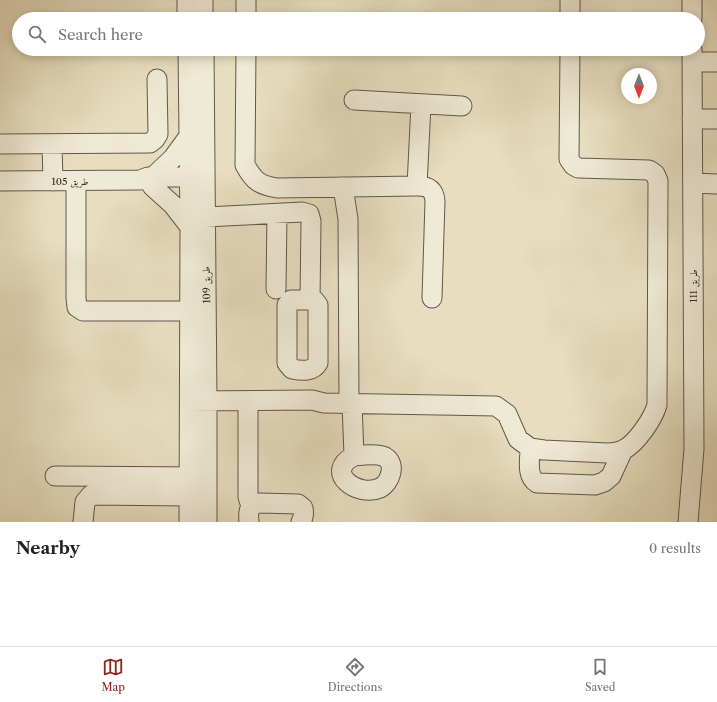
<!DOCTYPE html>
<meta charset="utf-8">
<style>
:root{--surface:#fff;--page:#f2f2f2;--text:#222;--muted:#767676;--line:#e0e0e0;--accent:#8f2418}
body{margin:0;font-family:"Libre Caslon Text",Amiri,serif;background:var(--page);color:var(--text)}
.compass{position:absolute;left:621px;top:68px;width:36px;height:36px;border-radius:50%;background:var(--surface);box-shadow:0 2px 10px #0003;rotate:180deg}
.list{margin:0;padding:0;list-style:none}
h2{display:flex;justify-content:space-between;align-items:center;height:52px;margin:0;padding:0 16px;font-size:17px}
h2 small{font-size:13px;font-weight:400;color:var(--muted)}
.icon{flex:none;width:22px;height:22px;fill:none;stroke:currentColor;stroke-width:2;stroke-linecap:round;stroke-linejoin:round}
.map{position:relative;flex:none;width:717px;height:522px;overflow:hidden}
.search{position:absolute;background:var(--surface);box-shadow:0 2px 10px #0003;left:12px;right:12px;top:12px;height:44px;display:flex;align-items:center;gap:10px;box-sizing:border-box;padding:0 14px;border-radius:22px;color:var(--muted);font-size:15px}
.sheet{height:124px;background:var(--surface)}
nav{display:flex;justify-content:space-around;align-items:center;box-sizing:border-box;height:56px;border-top:1px solid var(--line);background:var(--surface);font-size:11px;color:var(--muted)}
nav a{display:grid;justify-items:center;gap:2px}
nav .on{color:var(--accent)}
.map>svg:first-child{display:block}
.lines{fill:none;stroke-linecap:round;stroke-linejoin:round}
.minor-casing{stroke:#62574a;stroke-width:21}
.minor{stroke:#efead6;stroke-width:19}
.labels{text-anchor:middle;stroke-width:3;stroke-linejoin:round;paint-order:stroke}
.street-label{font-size:10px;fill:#352a22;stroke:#efead6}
</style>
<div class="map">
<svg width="717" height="522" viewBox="0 0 717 522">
<rect width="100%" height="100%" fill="#e7dec0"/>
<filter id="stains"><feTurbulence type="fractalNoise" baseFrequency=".005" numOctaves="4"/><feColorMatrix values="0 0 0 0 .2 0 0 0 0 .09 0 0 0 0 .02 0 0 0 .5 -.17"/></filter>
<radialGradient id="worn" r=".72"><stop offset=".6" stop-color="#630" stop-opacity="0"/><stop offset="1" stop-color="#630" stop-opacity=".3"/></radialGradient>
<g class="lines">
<g class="minor-casing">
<path id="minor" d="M187 0V19
M203 0V19
M570 0V19
M692 0V19
M246 19V0
M188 49 190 227 189 522
M204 49 207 401V522
M246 49 245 165C254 181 259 185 277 188L417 186C428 186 434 189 435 201L432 298
M692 62H717
M354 100 462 106
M692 119H717
M0 144 150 143 155 139 158 134 157 79
M52 144 53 181
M153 177 173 158 189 136
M0 181 140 180 148 177H202
M76 181V298L77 307 83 311H190
M693 183 717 184
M152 186 173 205 190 227
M417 186 421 104
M343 187 348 219 349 403
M206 217 302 212 309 214 311 221 310 300
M276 289 277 214
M291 300H314L318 305V363C313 372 302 371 292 369L287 363V305Z
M190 401 312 400 324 403 496 406 507 414 518 439 530 448 544 450 607 453C613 453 618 452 623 450 636 444 653 419 657 405L658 181 655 174 649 170 578 168 573 165 569 159 570 49
M352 403 354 456
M248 408V497L251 506
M530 448C530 460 526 476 537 483L595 485 604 482 611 476 623 450
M354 456C362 455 377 453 385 457 397 464 390 483 380 488 357 498 323 472 354 456Z
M55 476 201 477
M83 522 85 502 91 495 189 496
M249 522C248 513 248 504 260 503L298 504 303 508C304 513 304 517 301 522
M688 522 694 449 692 49"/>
</g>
<use href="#minor" class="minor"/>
</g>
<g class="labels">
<g class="street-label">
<text x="70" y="185">طريق 105</text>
<text transform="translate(206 285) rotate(-91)" y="4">طريق 109</text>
<text transform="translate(693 286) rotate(-90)" y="4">طريق 111</text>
</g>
</g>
<rect width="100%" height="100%" filter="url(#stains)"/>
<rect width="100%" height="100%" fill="url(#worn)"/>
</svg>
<svg class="compass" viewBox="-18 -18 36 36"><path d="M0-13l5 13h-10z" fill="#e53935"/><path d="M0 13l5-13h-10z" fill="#767676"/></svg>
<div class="search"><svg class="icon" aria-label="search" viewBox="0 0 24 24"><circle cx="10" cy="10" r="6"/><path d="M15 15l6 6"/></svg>Search here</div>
</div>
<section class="sheet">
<h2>Nearby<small>0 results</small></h2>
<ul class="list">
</ul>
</section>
<nav>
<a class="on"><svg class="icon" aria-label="map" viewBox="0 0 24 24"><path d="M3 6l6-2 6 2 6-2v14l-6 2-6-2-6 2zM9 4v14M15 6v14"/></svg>Map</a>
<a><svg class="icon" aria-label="directions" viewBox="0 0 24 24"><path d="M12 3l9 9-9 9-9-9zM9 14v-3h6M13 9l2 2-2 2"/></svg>Directions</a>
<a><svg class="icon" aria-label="saved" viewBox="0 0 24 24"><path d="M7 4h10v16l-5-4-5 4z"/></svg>Saved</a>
</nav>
